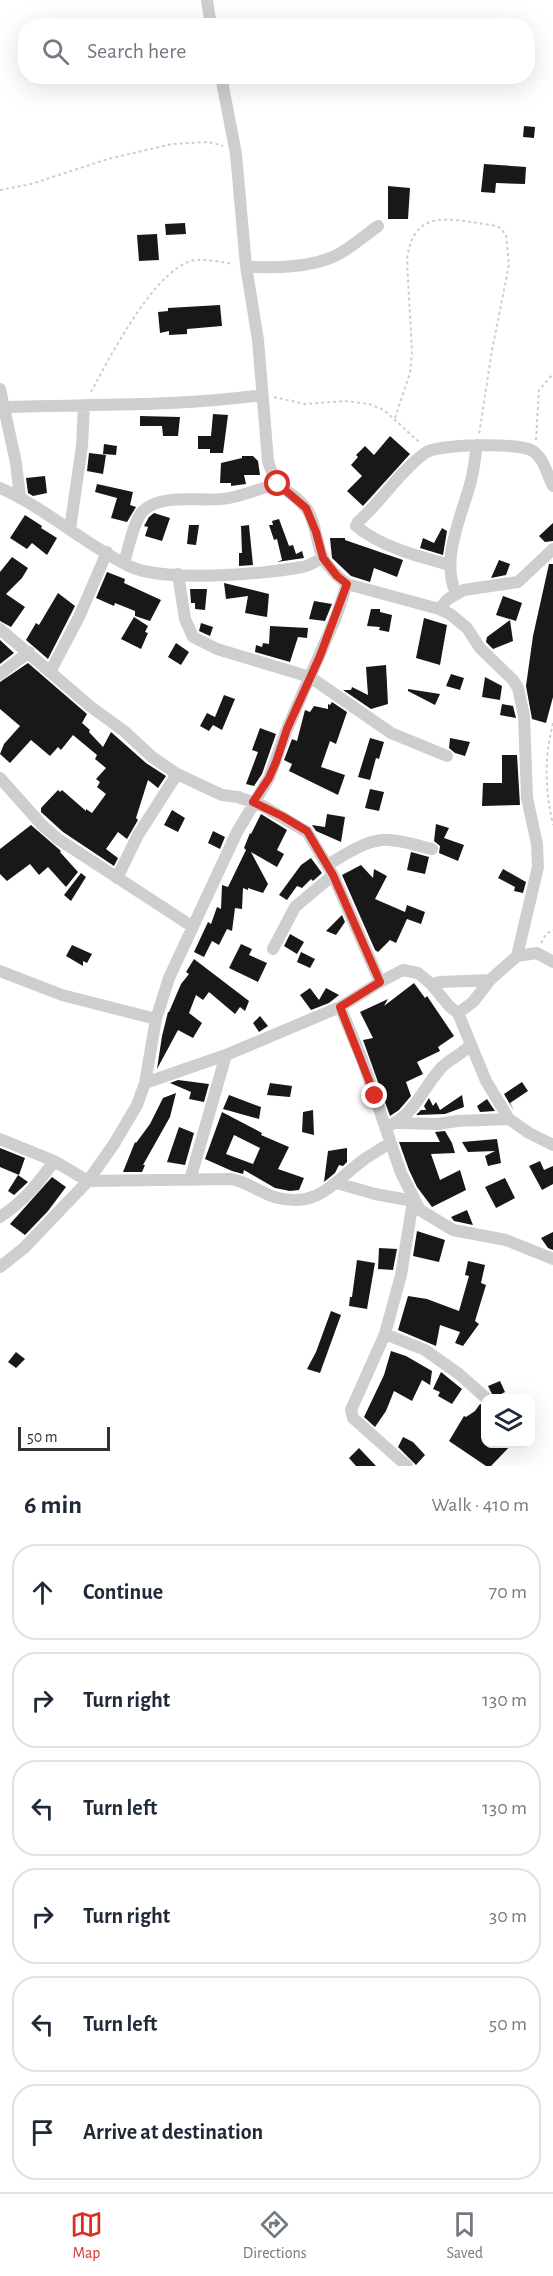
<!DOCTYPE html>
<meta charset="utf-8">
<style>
:root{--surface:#fff;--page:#f2f2f3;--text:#1f2937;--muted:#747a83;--line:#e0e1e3;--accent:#d93025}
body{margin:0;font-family:"Alegreya Sans",sans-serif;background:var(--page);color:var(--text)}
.controls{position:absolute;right:18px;bottom:18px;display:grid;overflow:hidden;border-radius:12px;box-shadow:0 6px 24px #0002}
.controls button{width:54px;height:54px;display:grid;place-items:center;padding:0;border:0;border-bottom:2px solid var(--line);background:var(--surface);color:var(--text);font:30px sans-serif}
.scale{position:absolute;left:18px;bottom:15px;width:92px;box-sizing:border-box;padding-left:6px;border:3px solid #313131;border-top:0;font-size:16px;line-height:21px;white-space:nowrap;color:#313131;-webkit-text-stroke:4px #fff;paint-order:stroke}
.stop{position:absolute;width:18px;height:18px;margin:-14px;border:4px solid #d93025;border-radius:50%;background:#fff}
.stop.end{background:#d93025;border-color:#fff;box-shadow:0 2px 6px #0008}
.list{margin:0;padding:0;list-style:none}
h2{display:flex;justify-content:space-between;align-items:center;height:78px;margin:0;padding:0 24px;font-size:26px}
h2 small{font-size:20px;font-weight:400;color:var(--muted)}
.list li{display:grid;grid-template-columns:39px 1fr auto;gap:18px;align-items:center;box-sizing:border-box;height:96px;margin:0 12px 12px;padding:0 12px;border:2px solid var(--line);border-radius:24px}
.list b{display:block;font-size:22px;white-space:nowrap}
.list em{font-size:20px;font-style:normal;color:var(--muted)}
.icon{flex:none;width:33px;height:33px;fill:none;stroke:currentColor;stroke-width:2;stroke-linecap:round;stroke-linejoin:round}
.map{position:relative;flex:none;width:553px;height:1466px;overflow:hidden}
.search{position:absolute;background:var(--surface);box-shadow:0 6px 24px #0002;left:18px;right:18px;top:18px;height:66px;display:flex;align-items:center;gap:15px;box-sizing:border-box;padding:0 21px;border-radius:24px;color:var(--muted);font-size:22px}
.sheet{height:726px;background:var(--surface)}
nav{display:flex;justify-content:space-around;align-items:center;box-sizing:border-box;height:84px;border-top:2px solid var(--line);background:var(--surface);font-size:16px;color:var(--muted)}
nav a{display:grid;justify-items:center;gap:3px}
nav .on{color:var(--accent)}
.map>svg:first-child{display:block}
.building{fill:#181818;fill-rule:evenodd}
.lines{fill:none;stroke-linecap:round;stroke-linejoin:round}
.path{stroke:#cecece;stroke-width:2;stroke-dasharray:3 3;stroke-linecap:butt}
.minor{stroke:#cecece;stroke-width:12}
.route{stroke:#d93025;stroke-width:8}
</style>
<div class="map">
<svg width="553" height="1466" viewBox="0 0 553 1466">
<rect width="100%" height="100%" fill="#fff"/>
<path class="building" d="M524 126 535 127 534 138 523 137Z
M484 164 526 167 525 184 496 183 495 193 481 192Z
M388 186 410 188 408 219H388Z
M185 223 186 234 166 235 165 224Z
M157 234 159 260 139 261 137 235Z
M220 305 222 326 187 329V334L169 335V331L160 333 158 312 168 311V308Z
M213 414 228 415 223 453H210V449H198V436H211Z
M140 416 180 417 178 436H163L162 426H140Z
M390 436 410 454 363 506 347 491 362 476 351 465 358 457 356 455 365 446 374 455Z
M104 444 117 446 116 455 103 454Z
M89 453 106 455 103 474 87 471Z
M242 456H253L258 461 260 475H244L246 484 231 486V483H220L221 463 242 458Z
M45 476 47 493 33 496 28 493 26 478Z
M97 484 133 492 130 505 136 507 127 522 111 518 117 498 95 492Z
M154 513 170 518 162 541 145 536 148 527 144 526 149 517Z
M25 515 42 526 41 528 57 538 47 555 32 543 27 549 10 538Z
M279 519 289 546 293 545 296 554 302 551 304 558 277 562 282 560 277 539 274 540 269 525H273L272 521Z
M553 523V541L545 542 539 536Z
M189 525H199L196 545 187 544Z
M249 525 253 565 239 566V553H242L241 526Z
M442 528 447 531 443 555 420 548 423 538 434 543Z
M330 538H345V540L403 560 397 577 374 568 370 582 351 576 332 558Z
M12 557 28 568 22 578 6 594 25 607 11 627 0 621V572Z
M499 560 510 564 506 575 491 578Z
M549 564H553V697L546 723 532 719 526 686 533 636Z
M107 572 125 579 124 583 161 600 150 621 135 616V611L115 603 114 606 96 598Z
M224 583 269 594 267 617 245 613 248 596 226 599Z
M190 589H207L205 610 195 609V603H191Z
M58 593 75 606 48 659 26 640 36 623 39 625Z
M503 596 522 603 516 621 496 615Z
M314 601 332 604 325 621 309 619Z
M371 609H380V612L392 615 389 632 379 630 380 627 367 626Z
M134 617 148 626 145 632 148 633 141 649 121 639Z
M424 618 447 625 440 665 416 658Z
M510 620 513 641 493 649 486 642 487 637Z
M201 623 213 627 210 636 199 631Z
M270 626 308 628 307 638 298 637 290 662 255 652 256 645 262 647 263 643 269 644Z
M0 640 14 653 0 664Z
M176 643 189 652 181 665 168 657Z
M28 663 87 714 82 723 90 730 89 732 103 747 111 732 146 763 166 776 158 788 148 780 136 818 138 820 127 839 118 832 106 849 118 858 114 866 63 832 41 812V808L58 790 60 792 62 790 86 811V809L92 813 106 794 97 787 100 782 96 779 106 768 95 759 97 755 73 735 61 750 58 747 50 756 31 740 10 763 0 754 4 744 20 726 0 709V682Z
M386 665 388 704 371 709 343 690H351L352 687 368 695 366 667Z
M451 674 464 678 460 690 446 686Z
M485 677 502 686 500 700 482 697Z
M408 689 440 694 435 705 408 691Z
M224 695 235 699 222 730 213 725 209 731 200 726 207 713 215 717Z
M332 702 347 712 336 744 330 741 321 767 345 775 338 795 289 771 292 764 284 760 292 739 297 741 305 710 310 712 314 706 328 709V704L330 705Z
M502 704 513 706 516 718 500 715Z
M260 728 276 734 262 774 254 786 246 784 258 752 252 750Z
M370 738 384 742 379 759 376 758 370 780 358 777Z
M450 738 470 742 465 756 455 753 449 748Z
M502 755H517L520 805 482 806 483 783H502Z
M370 789 384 792 379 811 365 808Z
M172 810 185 818 178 832 164 825Z
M261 814 287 830 277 850 284 854 277 867 251 852 268 884 263 893 248 888V890L243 888 242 909 235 908 232 931 227 929 219 945 212 941 204 957 194 952 208 922 211 924 217 907 221 909 222 885 228 887 246 850 244 848 250 833 251 834Z
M327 814 345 817 341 842 316 831 312 825 325 827Z
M436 824 449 828 444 838 464 845 458 861 439 853 440 846 434 841Z
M31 825 61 851 60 852 78 872 66 887 48 867 39 875 30 864 7 881 0 874V849Z
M213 831 225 837 220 849 208 843Z
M411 852 429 857 425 874 407 870Z
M311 858 322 873 313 881 311 879 302 888 297 886 287 900 279 895 301 865Z
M361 865 373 878 374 869 387 876 375 899 405 912 407 905 425 912 421 924 407 919 396 943 390 940 378 952 375 950 342 875Z
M503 869 526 882 523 893 514 891 515 887 498 878Z
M81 873 86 877 71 901 64 895Z
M342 915 345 922 336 935 326 931Z
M290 934 304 942 297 954 284 946Z
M241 944 252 949 249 955 267 963 258 982 229 968Z
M72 945 92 954 87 963 83 961V966L66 956Z
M301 952 315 959 310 968 297 962Z
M194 959 249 1001 245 1011 240 1007 235 1014 209 992 203 1000 196 995 189 1013 202 1023 193 1038 178 1030 157 1069 162 1036 168 1012H169L181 984 189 974 186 972Z
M414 983 425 998 427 996 454 1036 438 1047 440 1051 417 1062 423 1074 406 1082 411 1096 399 1110 390 1116 363 1040 373 1038 360 1012 388 999 384 1006Z
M310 988 319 1000 326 988 339 995 329 1003 311 1010 300 995Z
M260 1016 268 1026 259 1032 253 1023Z
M178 1080 209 1084 204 1102 189 1099 191 1092 170 1083Z
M522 1082 528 1091 510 1103 514 1111 504 1094Z
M270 1083 292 1086 290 1097 267 1095Z
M176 1093 170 1117 143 1165H145L142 1172H123L135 1142 136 1143 150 1124 163 1098Z
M229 1095 261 1107 259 1119 223 1109Z
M462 1095 464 1107 445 1114 416 1115 421 1110H426L424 1106 429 1098 433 1106 436 1102 440 1110Z
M487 1099 495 1111 480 1112 477 1106Z
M313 1110 314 1135 302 1132 303 1112Z
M222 1112 262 1133 261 1135 289 1147 278 1169 304 1178 299 1190 290 1191 275 1188 244 1170 243 1174 232 1171 205 1159ZM234 1135 260 1148 253 1164 226 1154Z
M179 1127 194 1133 185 1165 167 1162Z
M445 1131 452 1143 455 1153 431 1154 440 1180 460 1170 466 1190 432 1207 417 1187 409 1170 399 1142H440L435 1132Z
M497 1139 501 1163 488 1166 485 1156 495 1151 468 1152 462 1142Z
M0 1148 25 1158 19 1175 0 1167Z
M347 1148V1162L343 1166 339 1165 335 1173 324 1182 328 1151Z
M540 1161 544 1170 553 1166V1184L542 1190 529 1166Z
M18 1175 28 1182 14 1195 8 1191Z
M52 1177 66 1187 48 1211 25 1235 10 1224Z
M505 1178 515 1198 496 1208 485 1187Z
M467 1210 473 1225 454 1221 451 1217Z
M417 1231 445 1240 439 1262 413 1256Z
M553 1232V1250L548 1248 541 1238Z
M379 1248 397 1249 393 1270 378 1269Z
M357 1260 375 1263 367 1309 349 1306 350 1297H352Z
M468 1261 485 1265 481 1283 486 1285 475 1321 479 1324 463 1346 455 1343 460 1332 440 1325 436 1346 398 1330 408 1296 427 1299 459 1311 469 1276 465 1275Z
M331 1311 341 1315 320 1373 307 1369 316 1352Z
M391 1351 406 1356 432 1371 430 1385 422 1380 412 1401 394 1391 386 1411 375 1427 364 1417 384 1375Z
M16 1352 25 1359 16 1368 8 1362Z
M441 1372 462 1389 452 1404 438 1396 440 1392 433 1389Z
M500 1381 505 1392 494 1398 488 1386Z
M480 1404 486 1406V1443H513L491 1466H486L449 1441 464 1416 466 1417 475 1411Z
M403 1437 413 1442 425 1455 416 1465 398 1447Z
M359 1448 376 1466H356L349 1458Z"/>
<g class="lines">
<path class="path" d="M0 190 31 184 108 159 172 144 209 142 223 146
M91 392C109 359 156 265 196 260 208 259 221 262 233 264
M274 397 305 404 345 401 369 404 384 410 419 442
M395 418 410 373 412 352 407 260C413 206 452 220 492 225L500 228 506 235 509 265 492 350 479 435
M536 440 539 390 553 374
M553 723C544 760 545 788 553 825
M541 943 546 934 553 930"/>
<path class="minor" d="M207 0 211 26
M246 266C271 269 312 267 335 256 350 249 364 236 378 226
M0 389 16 463 20 498
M4 407C90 404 177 407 262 395
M0 488C46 508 84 544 129 566 164 583 263 574 302 567 309 566 316 561 323 558
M70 529 82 446 84 405
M124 563C128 550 134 520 143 511 162 492 205 503 229 498 245 495 261 488 278 484
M450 565C420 557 381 547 356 526L358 522C382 501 399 472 425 453 437 444 519 442 533 451 544 458 547 475 553 486
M178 574 185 619 193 637 217 649 310 677 391 733 447 756
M456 593C440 560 462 515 471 481 474 469 475 457 477 445
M439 609 448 599 464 590 518 582 553 549
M0 629 91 707 124 731 152 757 177 774 222 795 238 797 263 806 307 832 333 875 380 982
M50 672 79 617 107 552
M0 674 29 652
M0 778 42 825 58 839 193 927
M327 865C345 855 368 838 390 840 404 841 419 846 432 849
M117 878 138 835 177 774
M273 949 295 907 333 875
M517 956 537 953 553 962
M0 971 62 995 156 1019
M431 984 450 1007 458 1013 486 1081 509 1119 529 1133 553 1145
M340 1007 362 1059 401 1173 420 1210 453 1230 506 1240 553 1259
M458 1013 473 1002 490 980
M145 1083 226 1055 340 1007 380 982 403 970 418 973 431 984 440 982 490 980 517 956 538 867 537 844 527 798 524 716 518 688 513 680 480 648 467 628 450 614 439 609 347 584
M398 1123 438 1124 457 1121 509 1119
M386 1127C415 1116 422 1088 442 1067 451 1058 463 1054 471 1044
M0 1139 54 1161 88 1181 231 1179C249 1182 261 1194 278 1198 321 1208 336 1179 366 1158 374 1153 382 1148 390 1143
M190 1180 226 1055
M337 1183 375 1194 413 1201 401 1275 385 1334 351 1410 353 1418 407 1466
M0 1217C23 1202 38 1184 54 1161
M0 1267 24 1248 88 1181 114 1144 137 1105 145 1083 156 1019 169 978 237 832 269 778 287 729 336 617 347 584C338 577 330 569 324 560 316 545 317 526 308 511 294 489 277 494 268 461L258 340 246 266 236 154 221 76
M385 1334 425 1350 459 1374 486 1398"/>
</g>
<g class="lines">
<path class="route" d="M278 484 306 508 316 532 323 558 337 576 347 584 320 656 287 729 276 762 269 778 253 802 282 816 307 831 333 875 380 982 340 1007 375 1096"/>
</g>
</svg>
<div class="controls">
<button><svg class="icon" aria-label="layers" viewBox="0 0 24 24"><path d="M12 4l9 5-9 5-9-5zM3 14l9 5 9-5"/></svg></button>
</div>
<div class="scale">50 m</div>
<div class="stop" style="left:278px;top:484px"></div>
<div class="stop end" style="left:375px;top:1096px"></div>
<div class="search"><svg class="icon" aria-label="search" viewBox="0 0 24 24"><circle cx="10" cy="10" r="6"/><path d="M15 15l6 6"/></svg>Search here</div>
</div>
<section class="sheet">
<h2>6 min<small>Walk · 410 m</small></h2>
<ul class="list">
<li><svg class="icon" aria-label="ahead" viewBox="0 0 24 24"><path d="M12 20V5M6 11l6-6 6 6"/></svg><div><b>Continue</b></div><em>70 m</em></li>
<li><svg class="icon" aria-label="right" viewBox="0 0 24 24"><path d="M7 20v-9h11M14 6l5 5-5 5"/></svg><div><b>Turn right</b></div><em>130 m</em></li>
<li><svg class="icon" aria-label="left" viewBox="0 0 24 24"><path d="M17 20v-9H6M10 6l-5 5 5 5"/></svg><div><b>Turn left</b></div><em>130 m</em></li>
<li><svg class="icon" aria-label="right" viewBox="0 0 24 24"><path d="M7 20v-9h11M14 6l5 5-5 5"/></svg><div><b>Turn right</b></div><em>30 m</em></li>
<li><svg class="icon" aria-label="left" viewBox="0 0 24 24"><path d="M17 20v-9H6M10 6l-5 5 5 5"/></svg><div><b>Turn left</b></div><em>50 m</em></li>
<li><svg class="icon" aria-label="arrive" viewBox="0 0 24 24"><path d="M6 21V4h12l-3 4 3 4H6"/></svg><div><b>Arrive at destination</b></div></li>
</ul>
</section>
<nav>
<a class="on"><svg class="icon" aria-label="map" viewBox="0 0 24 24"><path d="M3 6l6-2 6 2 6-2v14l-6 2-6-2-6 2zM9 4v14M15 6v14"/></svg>Map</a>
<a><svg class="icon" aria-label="directions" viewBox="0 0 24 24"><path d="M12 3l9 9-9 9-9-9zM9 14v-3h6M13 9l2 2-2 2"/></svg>Directions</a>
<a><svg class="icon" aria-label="saved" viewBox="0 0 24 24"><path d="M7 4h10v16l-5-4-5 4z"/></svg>Saved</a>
</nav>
